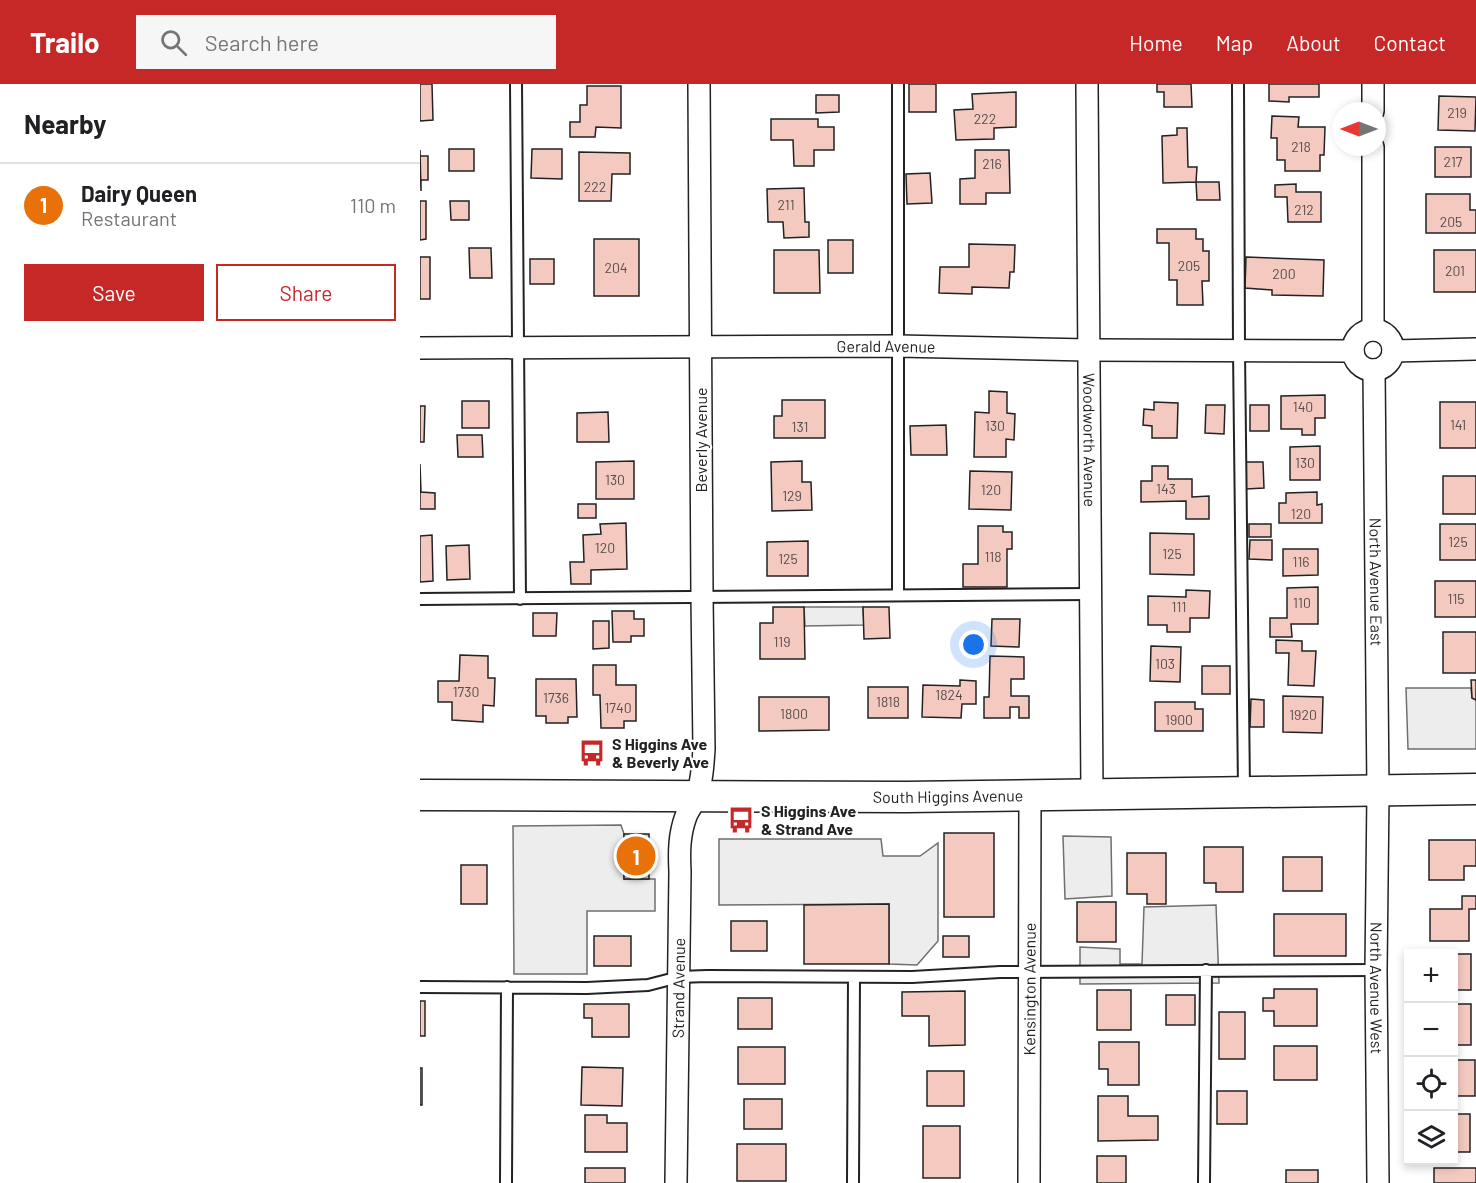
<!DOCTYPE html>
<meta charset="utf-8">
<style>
:root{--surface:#fff;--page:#f6f6f6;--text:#202124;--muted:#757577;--line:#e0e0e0;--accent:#c62828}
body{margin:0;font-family:Barlow,sans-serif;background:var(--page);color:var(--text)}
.controls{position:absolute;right:18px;bottom:18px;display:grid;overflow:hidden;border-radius:0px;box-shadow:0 3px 9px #0003}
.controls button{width:54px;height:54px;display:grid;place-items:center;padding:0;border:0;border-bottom:2px solid var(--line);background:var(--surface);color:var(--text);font:30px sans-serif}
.compass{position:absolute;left:912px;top:18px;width:54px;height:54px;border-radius:50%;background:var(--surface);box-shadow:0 3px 9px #0003;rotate:270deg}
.you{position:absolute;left:554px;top:561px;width:21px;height:21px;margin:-15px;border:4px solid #fff;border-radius:50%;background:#1a73e8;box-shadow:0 0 0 9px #1a73e833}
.badge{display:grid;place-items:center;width:39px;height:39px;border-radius:50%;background:var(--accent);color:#fff;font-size:20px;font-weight:700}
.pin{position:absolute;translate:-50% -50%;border:3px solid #fff;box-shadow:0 2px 6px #0006}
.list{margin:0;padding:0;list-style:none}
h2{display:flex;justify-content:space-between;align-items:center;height:78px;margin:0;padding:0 24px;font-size:26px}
h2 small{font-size:20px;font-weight:400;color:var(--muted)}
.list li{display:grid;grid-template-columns:39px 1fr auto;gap:18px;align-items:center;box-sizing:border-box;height:84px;padding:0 24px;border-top:2px solid var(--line)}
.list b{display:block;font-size:22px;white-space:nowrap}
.list p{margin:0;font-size:20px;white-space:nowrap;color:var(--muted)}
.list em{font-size:20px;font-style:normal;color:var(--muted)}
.actions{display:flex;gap:12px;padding:18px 24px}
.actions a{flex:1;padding:14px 0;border:2px solid var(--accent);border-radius:0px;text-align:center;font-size:21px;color:var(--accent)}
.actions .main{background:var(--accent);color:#fff}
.icon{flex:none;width:33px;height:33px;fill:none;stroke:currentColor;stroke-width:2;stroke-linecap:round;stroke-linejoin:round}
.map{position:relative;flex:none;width:1056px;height:1099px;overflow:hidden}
header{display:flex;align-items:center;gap:36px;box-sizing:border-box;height:84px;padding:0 30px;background:var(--accent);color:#fff}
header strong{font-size:28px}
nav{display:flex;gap:33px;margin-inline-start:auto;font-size:21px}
.search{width:420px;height:54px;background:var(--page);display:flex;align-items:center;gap:15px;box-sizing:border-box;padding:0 21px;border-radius:0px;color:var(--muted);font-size:22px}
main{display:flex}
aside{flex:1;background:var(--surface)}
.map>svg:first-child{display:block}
.parking{fill:#ededed;stroke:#6f6f6f;stroke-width:1.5}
.building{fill:#f3c9c0;stroke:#222;stroke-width:1.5}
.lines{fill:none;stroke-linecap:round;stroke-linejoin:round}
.lane-casing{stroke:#222;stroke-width:14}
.street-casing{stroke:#222;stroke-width:24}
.secondary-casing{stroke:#222;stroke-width:33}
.lane{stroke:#fff;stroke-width:10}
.street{stroke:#fff;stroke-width:21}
.secondary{stroke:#fff;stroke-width:30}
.labels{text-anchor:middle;stroke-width:4.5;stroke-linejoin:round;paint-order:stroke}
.number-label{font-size:14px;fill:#564c4a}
.street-label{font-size:16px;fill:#222;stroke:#fff}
.poi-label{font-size:16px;font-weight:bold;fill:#222;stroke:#fff;text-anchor:start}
</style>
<header>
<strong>Trailo</strong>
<div class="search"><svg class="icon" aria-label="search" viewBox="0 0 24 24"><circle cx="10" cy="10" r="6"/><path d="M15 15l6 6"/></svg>Search here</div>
<nav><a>Home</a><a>Map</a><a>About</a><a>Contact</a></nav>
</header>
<main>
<aside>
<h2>Nearby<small></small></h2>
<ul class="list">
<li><span class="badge" style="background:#e8710a">1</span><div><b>Dairy Queen</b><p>Restaurant</p></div><em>110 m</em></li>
</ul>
<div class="actions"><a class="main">Save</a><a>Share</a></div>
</aside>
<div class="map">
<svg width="1056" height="1099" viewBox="0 0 1056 1099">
<rect width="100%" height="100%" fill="#fff"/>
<path class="parking" d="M384 523H443L444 541 385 542Z
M986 604H1051L1052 614 1056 616V665H988Z
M201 741 204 750V795H235V827H167V890H94L93 742Z
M643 752 691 753 692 812 645 815Z
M299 755H461L463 772H500L518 759V857L497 881 469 880V820L299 821Z
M796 821 799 899 660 900V863L700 865V880H722L724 823Z"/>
<path class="building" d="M0 0H12L13 36 0 37Z
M489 0H516V28H489Z
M737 0H771L772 23H744V8H737Z
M849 0H899V13H869V18L849 17Z
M167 2H201V44L176 43 175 53H150V38H160V21H167Z
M596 8V43L574 44V55L536 56 534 26 553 25 552 10Z
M396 11H419V28L396 29Z
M1019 12 1056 13 1055 47 1018 46Z
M852 32 879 33 878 43H905L904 71H900V87H865V76H857V54H851Z
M351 35H398V43H414V66H394V82H374L373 56H351Z
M757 44H767L768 83H777L776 98 743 99 742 52 757 51Z
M1015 63H1051V93H1015Z
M29 65H54V87H29Z
M112 65H142V95L111 94Z
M0 66V72H8V96H1V107Z
M555 66H589L590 109H566V120H540V95L555 94Z
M159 68 210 69V90H192L191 117H159Z
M510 89 512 119 487 120 486 90Z
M776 98H799L800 116H777Z
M876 100V108H901V138H868L867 113H855V101Z
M384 104 385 138H389V153L364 154 363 138H348L347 105Z
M1006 110H1050V126H1056V149H1006Z
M0 117H6V155L0 156Z
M30 117H49V136H31Z
M737 145H776V155H783V167H789V197H782L783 221H757V196H749V159H737Z
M174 155H219V212H174Z
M408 156H433V189H408Z
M549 160 595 161 594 188H590L589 204 552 203V210L519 209 520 183H549Z
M49 164H71L72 194H50Z
M354 166H399L400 209H354Z
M1014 166H1056V208H1014Z
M0 173H10V215H0Z
M826 173 904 176 903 212 852 211V206L825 204Z
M110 175H134V200H110Z
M569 307 587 308V329L595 330 594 356 586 355V373H554L555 328 569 329Z
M905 311V334H895V351H882V345H861V312Z
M362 316H405V354H354V332H362Z
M42 317H69V344H42Z
M734 318 758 319 757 354H732V342L723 341 724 325 734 326Z
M1020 318H1056V364H1020Z
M786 321H805L804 350 785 349Z
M830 321H849V347H830Z
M0 322H5L4 358H0Z
M188 328 189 358H157V329Z
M526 341 527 371H491L490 342Z
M37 351H62L63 373H38Z
M900 362V396H870V363Z
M214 377V415H176V378Z
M382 377V398H391L392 426 352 427 351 378Z
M826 378H843L844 404 826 405Z
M0 380 1 408 15 409V425H0Z
M732 382H748V395H772V413L789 412V435H766V417L721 418V397H732Z
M550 387 592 388 591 426 549 425Z
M1023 392H1056V430H1023Z
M897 408V421L902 420V439H859V419H866V409Z
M158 420H176V434H158Z
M206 439 207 485 171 486V500H151L150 478H164L163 451 181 450 180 440Z
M829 440H851V453H829Z
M1020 440H1056V476H1020Z
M558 442H583V448H592V465H587V503H543V480H558Z
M730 449 774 450V491L730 490Z
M12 451 13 497 0 498V452Z
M830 456H852V476L829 475Z
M388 457V492H347V458Z
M49 461 50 495 27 496 26 462Z
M863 465H898V491L863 492Z
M1015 497H1056V533H1015Z
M898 503V540H871L872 553H850V534H867V504Z
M766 506 790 507 789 534H770V548H747V541H728V512L766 513Z
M353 523H384L385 575H340V539H353Z
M443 523H469L470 554 444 555Z
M192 527H214V535H224V552H211V558H193Z
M113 529H137L136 552H113Z
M572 535H600L599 563 571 562Z
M173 537H189V564L173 565Z
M1023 548H1056V589H1023Z
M856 556 882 557V567H896L894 602 868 601 869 569H856Z
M731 562 761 563 760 598 730 597Z
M40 571 68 572V594H75L74 622 63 621V638L32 636V618H18V597H39Z
M570 572 604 573V595H591V612H609V634H599V623H590V634H564V613H569Z
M173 581H196V601H216V637H204V644H181L180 611H173Z
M782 582H810V610H782Z
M116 595H156L157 633H148V639H126V632H116Z
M540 596 556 597V620H542L541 634 502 633 503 601 540 602Z
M1051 596H1056V616L1052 614Z
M448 603H488V634H448Z
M863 612 903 613 902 649 863 648Z
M339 613H409V646L339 647Z
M831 615 844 616V643H830Z
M735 618H775V625H783V647H735Z
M524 749H574V833H524Z
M204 750H229V795H204Z
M1009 756H1056V782H1044V796H1009Z
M784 763H823V808H796V799H784Z
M707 769H746V820H727V810H707Z
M863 773H902V807H863Z
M41 781H67V820H41Z
M1042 812H1056V825H1049V857H1010V825H1042Z
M657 818H696V858H657Z
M469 820V880H384V821Z
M854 830H926V872H854Z
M311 837H347V867H311Z
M174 852H211V882H174Z
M523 852H549V873H523Z
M1034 870H1051V906H1034Z
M854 905H897V942H854V927H843V914H854Z
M677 906H711V946H677Z
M545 907V961L509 962V932H482V908Z
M746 911H775V941H746Z
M318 914H352V945H318Z
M0 917H5V952H0Z
M164 920H209V953H172V934H164Z
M1034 920H1051V961H1034Z
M799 928H825V975H799Z
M679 958H719V1001H688V985H679Z
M854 962H897V996H854Z
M318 963H365V1000H318Z
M1034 976H1055V1012H1034Z
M162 983 203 984 202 1022 161 1021Z
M0 984H2V1021H0Z
M507 987H544V1022H507Z
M797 1007H827V1040H797Z
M678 1012H708V1032H738V1056L678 1057Z
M324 1015H362V1045H324Z
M1034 1030H1050V1068H1034Z
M165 1031H187V1039H207V1068H165Z
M503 1042H540V1094H503Z
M317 1060H366V1097H317Z
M677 1072H706V1099H677Z
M165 1084H205V1099H165Z
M1014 1084H1056V1099H1014Z
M866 1086H898V1099H866Z"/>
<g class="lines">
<g class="lane-casing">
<path id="lane" d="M96 0 100 515
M478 0V511
M818 0 819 267 824 705
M0 515 671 510
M0 903 167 904 228 901 259 893 287 892 492 893 580 888 956 886
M86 1099 87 903
M433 1099 434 893
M784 1099 786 886"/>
</g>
<g class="street-casing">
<g id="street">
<path id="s1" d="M667 0 672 710"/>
<path d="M953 0V27"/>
<path d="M953 63V246"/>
<circle cx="953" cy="266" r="20"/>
<path id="s2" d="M0 264 478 262 668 266 933 267"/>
<path d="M973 267 1056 265"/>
<path id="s3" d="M954 286 958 708 956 886 958 1099"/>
<path id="s4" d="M256 1099 260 788C259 768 259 751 266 732 269 725 274 719 277 711 282 697 283 681 284 665L282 513 279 0"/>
<path id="s5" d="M609 1099 610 711"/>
</g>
</g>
<g class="secondary-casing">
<g id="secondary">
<path id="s6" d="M0 711 486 713 1056 705"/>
</g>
</g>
<use href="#lane" class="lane"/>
<use href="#street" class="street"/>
<use href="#secondary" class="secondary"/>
</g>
<defs>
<g id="bus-bare" transform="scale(2.07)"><path d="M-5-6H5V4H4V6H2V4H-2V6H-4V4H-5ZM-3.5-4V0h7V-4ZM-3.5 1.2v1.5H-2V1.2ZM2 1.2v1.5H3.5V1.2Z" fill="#c62828" stroke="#fff" stroke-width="2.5" paint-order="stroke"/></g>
</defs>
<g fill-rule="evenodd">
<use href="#bus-bare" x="172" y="669"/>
<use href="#bus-bare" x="321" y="736"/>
</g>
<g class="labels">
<g class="number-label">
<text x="1037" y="34">219</text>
<text x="565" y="40">222</text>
<text x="881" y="68">218</text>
<text x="1033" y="83">217</text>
<text x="572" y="85">216</text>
<text x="175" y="108">222</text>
<text x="366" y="126">211</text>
<text x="884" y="131">212</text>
<text x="1031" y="143">205</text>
<text x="769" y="187">205</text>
<text x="196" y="189">204</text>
<text x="1035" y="192">201</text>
<text x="864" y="195">200</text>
<text x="883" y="328">140</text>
<text x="1038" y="346">141</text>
<text x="575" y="347">130</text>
<text x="380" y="348">131</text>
<text x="885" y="384">130</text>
<text x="195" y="401">130</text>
<text x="746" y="410">143</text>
<text x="571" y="411">120</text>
<text x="372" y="417">129</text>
<text x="881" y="435">120</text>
<text x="1038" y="463">125</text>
<text x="185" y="469">120</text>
<text x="752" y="475">125</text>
<text x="573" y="478">118</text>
<text x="368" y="480">125</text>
<text x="881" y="483">116</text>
<text x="1036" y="520">115</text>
<text x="882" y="524">110</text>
<text x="759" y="528">111</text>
<text x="362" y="563">119</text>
<text x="745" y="585">103</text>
<text x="46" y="613">1730</text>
<text x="529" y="616">1824</text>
<text x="136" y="619">1736</text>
<text x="468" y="623">1818</text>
<text x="198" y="629">1740</text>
<text x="374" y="635">1800</text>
<text x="883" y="636">1920</text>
<text x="759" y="641">1900</text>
</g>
<g class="street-label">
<text dy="6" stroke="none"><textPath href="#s2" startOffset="466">Gerald Avenue</textPath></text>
<text dy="6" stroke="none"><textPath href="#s1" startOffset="356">Woodworth Avenue</textPath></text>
<text transform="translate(281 356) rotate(-90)" y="6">Beverly Avenue</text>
<text dy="6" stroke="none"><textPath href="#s3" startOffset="212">North Avenue East</textPath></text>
<text dy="6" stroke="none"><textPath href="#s6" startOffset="528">South Higgins Avenue</textPath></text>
<text dy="6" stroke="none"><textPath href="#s3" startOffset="618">North Avenue West</textPath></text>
<text dy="6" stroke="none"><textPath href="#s4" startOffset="195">Strand Avenue</textPath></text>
<text dy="6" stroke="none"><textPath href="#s5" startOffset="194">Kensington Avenue</textPath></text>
</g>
<g class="poi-label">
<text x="192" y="666">S Higgins Ave<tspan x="192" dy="18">&amp; Beverly Ave</tspan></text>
<text x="341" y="733">S Higgins Ave<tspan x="341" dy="18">&amp; Strand Ave</tspan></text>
</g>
</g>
</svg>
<div class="controls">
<button>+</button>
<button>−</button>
<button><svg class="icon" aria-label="locate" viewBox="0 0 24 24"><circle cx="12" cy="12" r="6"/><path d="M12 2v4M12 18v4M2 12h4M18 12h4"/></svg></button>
<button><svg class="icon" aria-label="layers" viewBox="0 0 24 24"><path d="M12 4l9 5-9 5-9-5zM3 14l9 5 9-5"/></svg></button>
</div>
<svg class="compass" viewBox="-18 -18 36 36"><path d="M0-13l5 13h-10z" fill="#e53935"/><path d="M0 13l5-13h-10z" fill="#757577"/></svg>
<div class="you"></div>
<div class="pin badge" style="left:216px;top:772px;background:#e8710a">1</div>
</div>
</main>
